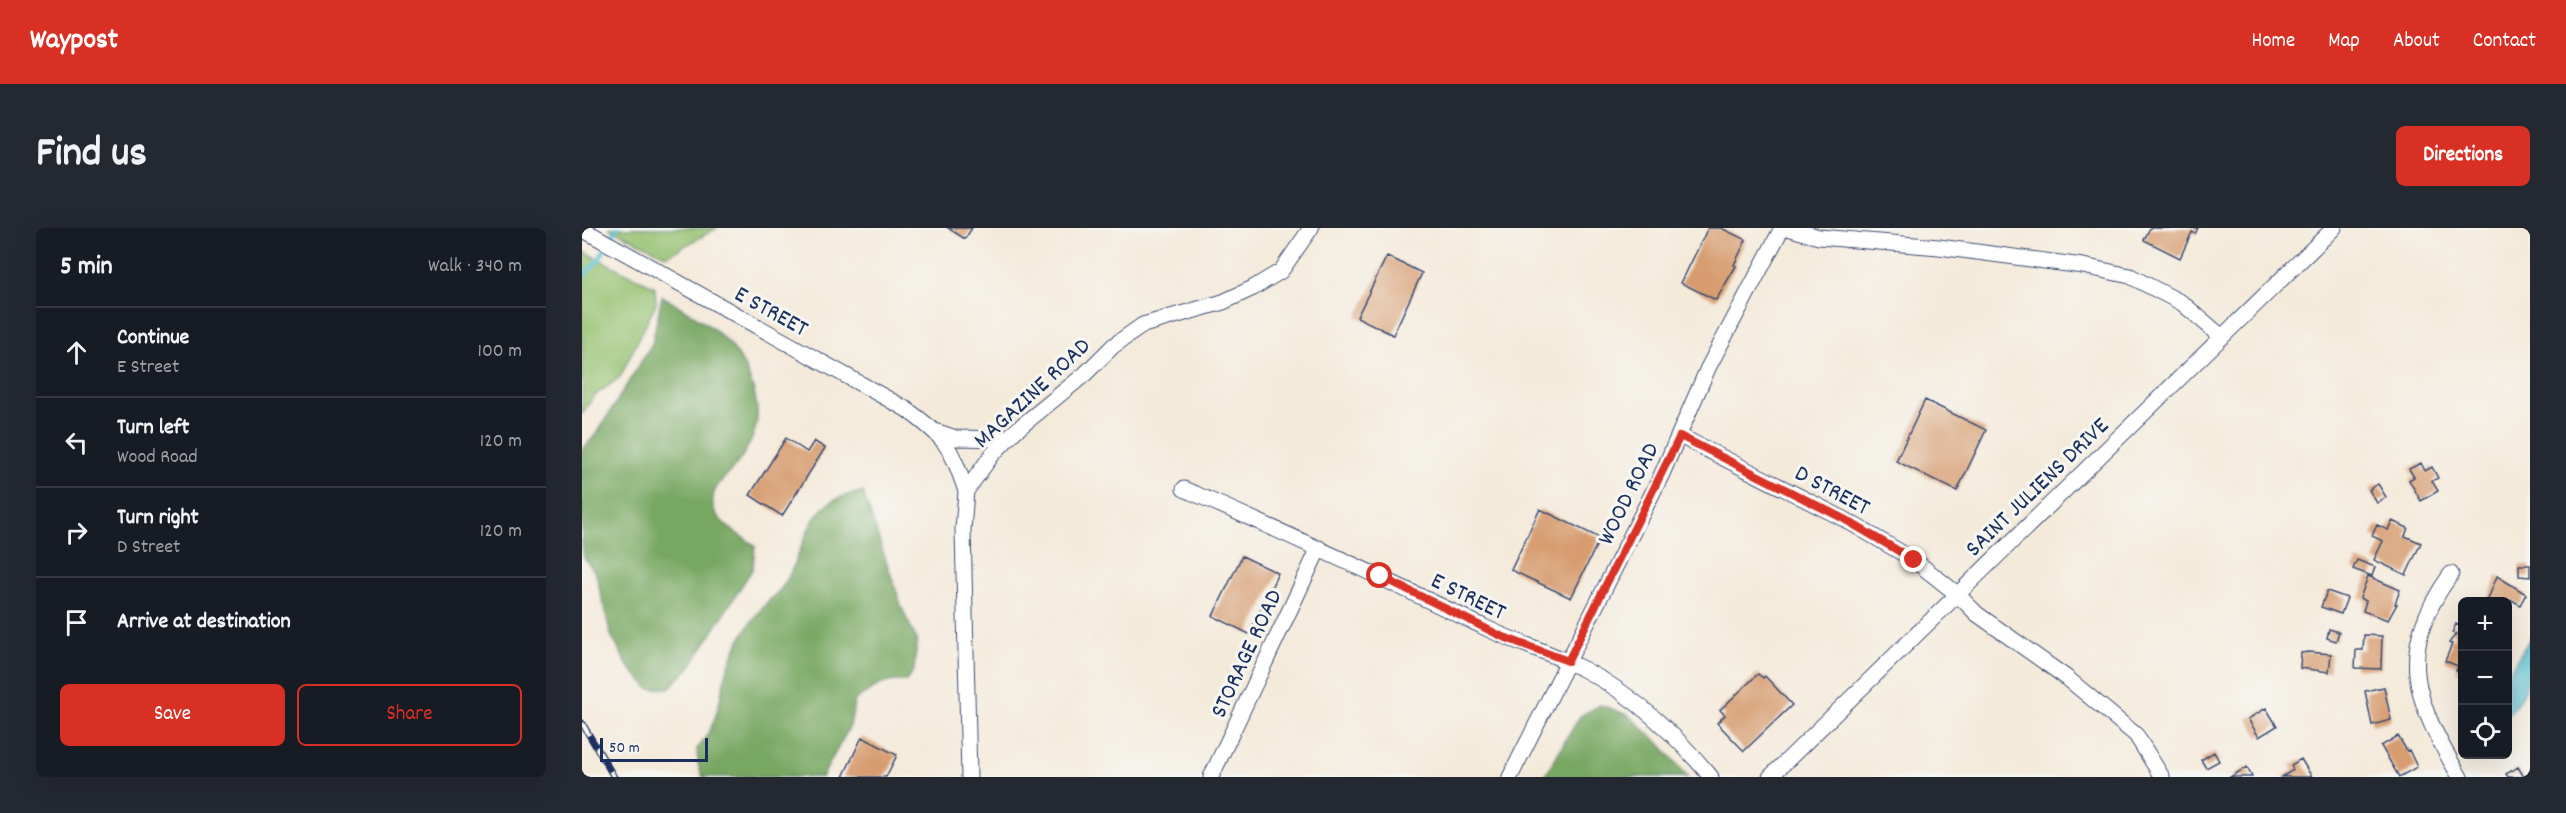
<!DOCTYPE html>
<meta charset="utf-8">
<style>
:root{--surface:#171b24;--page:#242831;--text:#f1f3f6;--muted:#9ea1a6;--line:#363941;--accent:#d93025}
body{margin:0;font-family:Dekko,sans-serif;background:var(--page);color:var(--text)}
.controls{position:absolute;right:18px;bottom:18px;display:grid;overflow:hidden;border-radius:9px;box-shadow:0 6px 24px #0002}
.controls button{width:54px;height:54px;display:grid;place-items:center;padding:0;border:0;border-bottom:2px solid var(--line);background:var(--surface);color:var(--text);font:30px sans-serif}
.scale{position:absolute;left:18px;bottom:15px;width:108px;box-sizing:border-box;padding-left:6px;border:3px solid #1b2f5e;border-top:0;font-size:16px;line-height:21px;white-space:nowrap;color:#1b2f5e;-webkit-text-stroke:4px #f6f6f2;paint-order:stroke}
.stop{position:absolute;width:18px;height:18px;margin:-14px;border:4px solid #d93025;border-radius:50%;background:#fff}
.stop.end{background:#d93025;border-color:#fff;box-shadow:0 2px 6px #0008}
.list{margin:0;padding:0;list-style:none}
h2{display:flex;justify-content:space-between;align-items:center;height:78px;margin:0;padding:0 24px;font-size:26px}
h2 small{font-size:20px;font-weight:400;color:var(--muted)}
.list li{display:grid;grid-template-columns:39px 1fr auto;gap:18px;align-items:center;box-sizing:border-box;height:90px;padding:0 24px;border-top:2px solid var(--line)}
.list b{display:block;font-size:22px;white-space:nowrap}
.list p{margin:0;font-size:20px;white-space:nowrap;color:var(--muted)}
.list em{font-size:20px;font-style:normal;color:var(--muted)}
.actions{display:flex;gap:12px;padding:18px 24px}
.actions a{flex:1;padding:14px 0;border:2px solid var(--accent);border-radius:9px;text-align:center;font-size:21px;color:var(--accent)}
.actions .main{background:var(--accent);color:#fff}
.icon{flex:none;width:33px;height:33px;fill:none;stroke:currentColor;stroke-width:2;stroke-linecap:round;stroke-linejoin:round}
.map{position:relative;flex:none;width:1948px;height:549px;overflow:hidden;border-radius:9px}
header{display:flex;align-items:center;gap:36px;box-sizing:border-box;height:84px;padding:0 30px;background:var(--accent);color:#fff}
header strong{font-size:28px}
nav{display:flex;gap:33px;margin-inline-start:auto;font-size:21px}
.intro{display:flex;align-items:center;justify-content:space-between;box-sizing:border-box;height:144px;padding:0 36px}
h1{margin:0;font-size:42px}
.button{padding:15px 27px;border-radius:9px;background:var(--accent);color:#fff;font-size:21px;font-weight:700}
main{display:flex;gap:36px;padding:0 36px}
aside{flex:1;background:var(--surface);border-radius:9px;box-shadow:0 6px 24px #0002}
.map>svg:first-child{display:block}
.green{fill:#95c16f;stroke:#587866;stroke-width:1.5}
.forest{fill:#78a762;stroke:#4a6b60;stroke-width:1.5}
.water{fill:#54bfd0;stroke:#387797;stroke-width:1.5}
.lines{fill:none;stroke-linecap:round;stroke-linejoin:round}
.stream{stroke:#54bfd0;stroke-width:4.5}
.building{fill:#d79d71}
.minor-casing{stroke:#3c4b71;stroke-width:17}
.minor{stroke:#fff;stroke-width:15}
.rail-casing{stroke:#1b2f5e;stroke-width:7}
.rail{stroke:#f6f6f2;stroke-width:4.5;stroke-dasharray:14;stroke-linecap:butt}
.route{stroke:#d93025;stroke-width:8}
.labels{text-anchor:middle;stroke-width:6;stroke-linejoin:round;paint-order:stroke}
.street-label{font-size:24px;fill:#1b2f5e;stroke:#f6f6f2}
</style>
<header>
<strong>Waypost</strong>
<nav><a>Home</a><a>Map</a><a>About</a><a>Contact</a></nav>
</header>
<div class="intro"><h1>Find us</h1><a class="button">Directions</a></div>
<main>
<aside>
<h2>5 min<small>Walk · 340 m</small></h2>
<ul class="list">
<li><svg class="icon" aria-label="ahead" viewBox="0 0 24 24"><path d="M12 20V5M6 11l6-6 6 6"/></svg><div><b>Continue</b><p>E Street</p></div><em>100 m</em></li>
<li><svg class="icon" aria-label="left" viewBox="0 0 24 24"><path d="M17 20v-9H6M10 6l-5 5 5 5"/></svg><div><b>Turn left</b><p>Wood Road</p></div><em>120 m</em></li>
<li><svg class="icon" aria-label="right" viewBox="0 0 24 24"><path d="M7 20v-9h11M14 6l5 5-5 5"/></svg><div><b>Turn right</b><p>D Street</p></div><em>120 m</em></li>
<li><svg class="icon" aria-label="arrive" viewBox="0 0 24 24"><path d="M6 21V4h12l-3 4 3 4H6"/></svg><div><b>Arrive at destination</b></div></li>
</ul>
<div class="actions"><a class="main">Save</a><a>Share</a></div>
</aside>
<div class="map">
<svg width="1948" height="549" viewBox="0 0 1948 549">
<rect width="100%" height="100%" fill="#f6f6f2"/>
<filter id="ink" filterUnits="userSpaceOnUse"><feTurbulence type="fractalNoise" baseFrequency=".0167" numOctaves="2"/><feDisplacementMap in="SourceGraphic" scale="12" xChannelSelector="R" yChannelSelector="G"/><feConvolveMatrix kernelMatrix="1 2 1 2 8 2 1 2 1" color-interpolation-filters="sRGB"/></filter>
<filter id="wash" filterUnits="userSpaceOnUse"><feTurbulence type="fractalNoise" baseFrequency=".008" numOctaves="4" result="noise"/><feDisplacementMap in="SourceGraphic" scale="24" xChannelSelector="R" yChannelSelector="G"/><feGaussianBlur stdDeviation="1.35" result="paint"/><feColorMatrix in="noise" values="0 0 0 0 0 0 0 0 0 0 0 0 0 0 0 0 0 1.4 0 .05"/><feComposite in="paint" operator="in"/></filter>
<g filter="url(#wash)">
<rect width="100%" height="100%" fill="#f4eada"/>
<path class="green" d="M27 0H135L85 28Z
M0 23 73 59 74 75 38 149 11 169 0 186Z"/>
<path class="forest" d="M80 68C103 82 133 98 150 119 164 136 177 169 175 191 174 207 163 225 154 237 144 250 128 259 131 278 134 295 160 308 173 318L171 340 109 438 87 460 67 461 45 437 29 407 14 346 0 326V222L16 204 70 116Z
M281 264 320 380 335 413 332 442 324 453C303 451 290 460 273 472L268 498 240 549H121L116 536 115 521C139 493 136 469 147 437 154 416 167 395 182 378 187 371 196 366 201 358 227 319 220 270 281 264Z
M1018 477 1046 487 1078 516 1106 549H962L998 488Z"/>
<path class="water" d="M1948 410C1948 444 1948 465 1926 486V446Z"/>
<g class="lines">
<path class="stream" d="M0 50 18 30 35 0"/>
</g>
<g id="blocks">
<path class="building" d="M366 0H390L383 11Z
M1126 0H1139L1164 12 1152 37 1154 38 1134 72 1099 55Z
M1568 0H1616L1613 6 1610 4 1598 30 1562 12Z
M805 28 840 45 811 107 775 89Z
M1343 172 1404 202 1375 263 1314 233Z
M204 210 225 224 232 213 243 220 200 288 168 267Z
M1839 235 1843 243 1850 239 1856 250 1850 253 1856 263 1839 273 1827 252 1832 249 1827 241Z
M1796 256 1804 269 1795 275 1787 262Z
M958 281 1018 310 989 370 929 342Z
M1810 293 1826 300 1823 308 1839 315 1824 347 1792 332 1801 313 1790 308 1795 297 1806 302Z
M660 328 696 345 667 406 631 388Z
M1775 332 1793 339 1790 348 1771 341Z
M1937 337H1948V349L1937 348Z
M1786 348 1818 362 1813 376H1815L1806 392 1781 383 1784 373 1778 370Z
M1915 348 1944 366 1938 377 1930 372 1926 379V374H1905Z
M1745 363 1765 370 1759 386 1739 379Z
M1874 396 1880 399V446L1874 443 1876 438 1863 433 1870 416 1867 415 1874 406 1870 405Z
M1747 401 1757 404 1754 413 1745 410Z
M1782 407 1800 408 1799 441 1773 440 1774 422H1781Z
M1727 424 1749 426 1747 444 1718 440 1719 425Z
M1176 446 1181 450 1183 448 1210 477 1162 523 1135 495 1143 487 1138 482Z
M1802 459 1809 492 1790 497 1783 463Z
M1684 480 1695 498 1677 509 1666 491Z
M1816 508 1825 523 1827 522 1835 539 1817 549 1799 518Z
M280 509 315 527 304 549H261Z
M1632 524 1637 533 1624 540 1619 532Z
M1719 531 1730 549H1700L1711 542 1709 537Z
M1665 539 1670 549H1648Z
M1936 539 1942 549H1926L1924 546Z"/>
</g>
</g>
<g filter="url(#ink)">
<use href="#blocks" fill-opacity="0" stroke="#3c4b71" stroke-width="1.5"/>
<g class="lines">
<g class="minor-casing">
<path id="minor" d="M1206 0 1237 9 1357 19 1501 38 1548 48 1600 75 1640 109
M0 1 324 181C364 210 368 217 384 263
M356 204 374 210 425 211
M1098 208 1262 291 1332 332 1375 366 1395 386 1485 450 1554 507 1580 549
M602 261C702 304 801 350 900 398 927 412 956 420 984 433 1040 457 1090 502 1129 549
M1869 346C1812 425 1833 473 1878 549
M387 549 381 302 384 263 410 227 432 204 503 146 531 118 561 97 641 74 671 60 699 43 729 0
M629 549 737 320
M928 549 1079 248 1126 140 1200 0
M1188 549 1752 0"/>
</g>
<use href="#minor" class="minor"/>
<g class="rail-casing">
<path id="rail" d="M0 495 32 549"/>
</g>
<use href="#rail" class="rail"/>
</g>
</g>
<g class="lines" filter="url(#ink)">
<path class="route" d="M798 348 919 408 986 433 1098 208 1262 291 1332 332"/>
</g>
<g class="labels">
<g class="street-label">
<text transform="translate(190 82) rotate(29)" y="8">E STREET</text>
<text transform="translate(449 164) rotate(-43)" y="8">MAGAZINE ROAD</text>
<text transform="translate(1454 258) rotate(-44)" y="8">SAINT JULIENS DRIVE</text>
<text transform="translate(1251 261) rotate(28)" y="8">D STREET</text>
<text transform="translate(1045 265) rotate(-64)" y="8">WOOD ROAD</text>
<text transform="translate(887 367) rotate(26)" y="8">E STREET</text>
<text transform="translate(663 425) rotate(-65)" y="8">STORAGE ROAD</text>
</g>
</g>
</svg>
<div class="controls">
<button>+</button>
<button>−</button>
<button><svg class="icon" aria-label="locate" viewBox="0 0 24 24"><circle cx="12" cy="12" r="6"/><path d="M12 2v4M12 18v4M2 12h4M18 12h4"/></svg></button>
</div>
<div class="scale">50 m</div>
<div class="stop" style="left:798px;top:348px"></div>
<div class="stop end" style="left:1332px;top:332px"></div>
</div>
</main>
